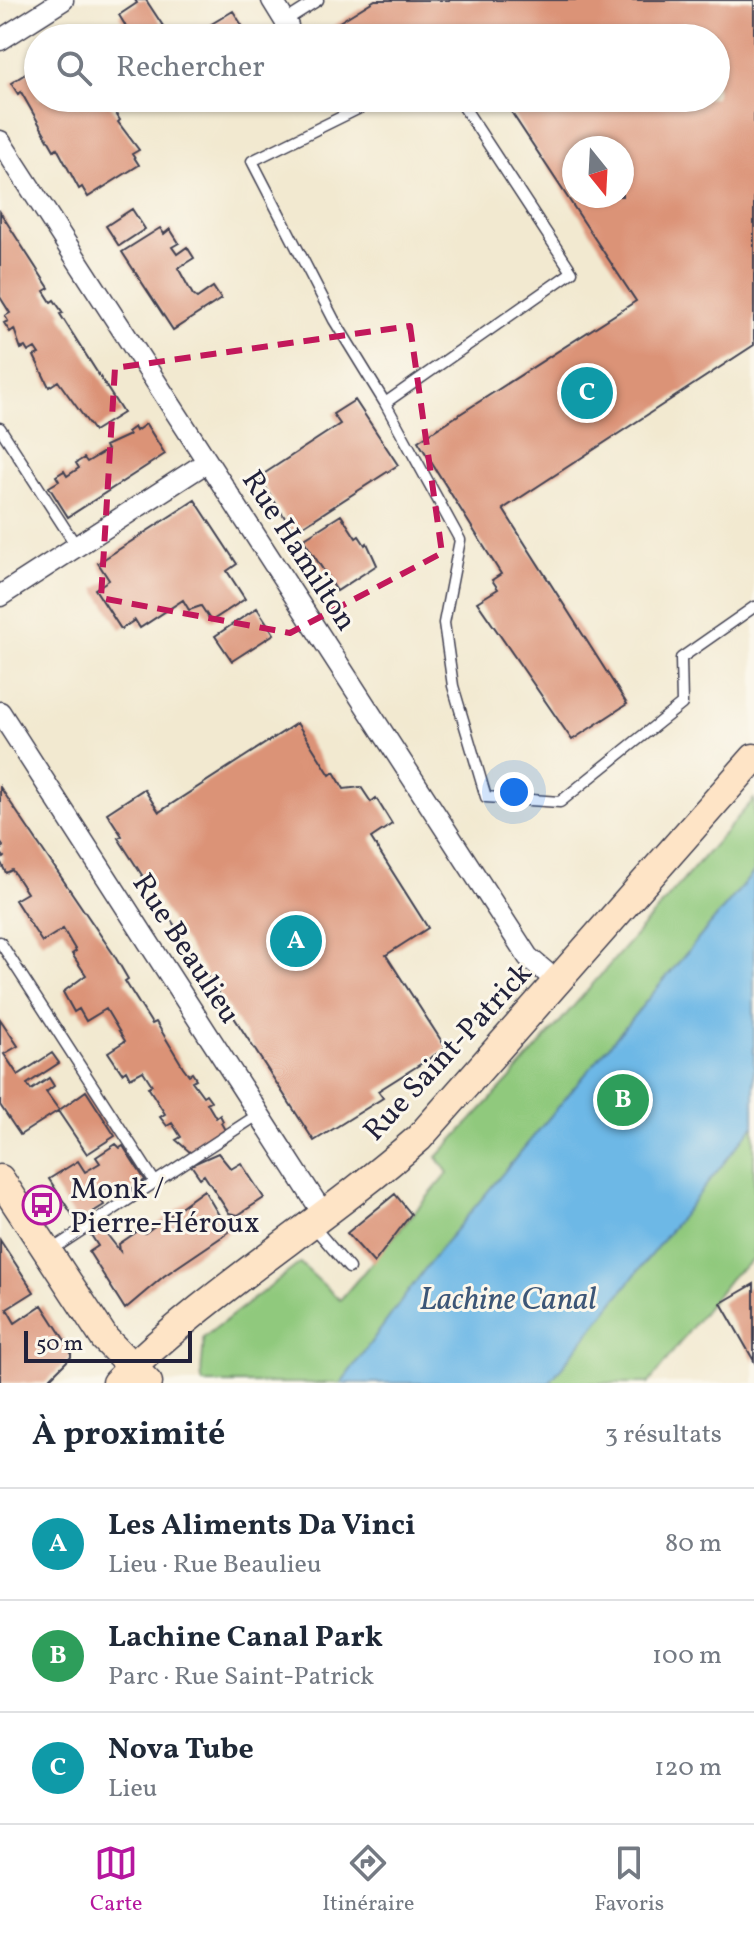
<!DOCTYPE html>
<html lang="fr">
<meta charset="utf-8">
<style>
:root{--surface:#fff;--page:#f6f6f7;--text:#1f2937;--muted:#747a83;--line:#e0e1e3;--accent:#b5179e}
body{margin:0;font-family:Vollkorn,serif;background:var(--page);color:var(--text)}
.compass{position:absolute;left:562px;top:136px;width:72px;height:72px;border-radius:50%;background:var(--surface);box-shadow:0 2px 6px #0004;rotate:162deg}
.scale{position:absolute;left:24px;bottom:20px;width:168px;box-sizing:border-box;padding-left:8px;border:4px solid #22223b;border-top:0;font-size:22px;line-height:28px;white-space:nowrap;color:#22223b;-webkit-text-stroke:6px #fbf7ec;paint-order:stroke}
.you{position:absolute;left:514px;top:792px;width:28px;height:28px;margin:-20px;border:6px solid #fff;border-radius:50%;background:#1a73e8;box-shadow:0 0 0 12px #1a73e833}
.badge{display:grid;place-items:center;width:52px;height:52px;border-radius:50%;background:var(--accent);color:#fff;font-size:26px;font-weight:700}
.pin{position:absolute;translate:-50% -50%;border:4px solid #fff;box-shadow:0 2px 8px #0006}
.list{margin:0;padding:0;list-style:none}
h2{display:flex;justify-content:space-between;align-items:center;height:104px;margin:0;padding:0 32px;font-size:34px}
h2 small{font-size:26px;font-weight:400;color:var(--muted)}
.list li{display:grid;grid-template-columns:52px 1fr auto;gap:24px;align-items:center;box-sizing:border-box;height:112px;padding:0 32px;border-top:2px solid var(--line)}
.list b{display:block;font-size:30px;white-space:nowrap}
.list p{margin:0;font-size:26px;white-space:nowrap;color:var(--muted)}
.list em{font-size:26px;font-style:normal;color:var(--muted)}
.icon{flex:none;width:44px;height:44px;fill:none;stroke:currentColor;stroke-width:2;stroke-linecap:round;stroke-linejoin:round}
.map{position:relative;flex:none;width:754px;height:1383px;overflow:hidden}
.search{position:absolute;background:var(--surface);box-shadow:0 2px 6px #0004;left:24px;right:24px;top:24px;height:88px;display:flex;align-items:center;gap:20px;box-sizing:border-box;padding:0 28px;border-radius:44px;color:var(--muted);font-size:30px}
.sheet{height:440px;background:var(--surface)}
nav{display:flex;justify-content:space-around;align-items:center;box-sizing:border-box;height:112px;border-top:2px solid var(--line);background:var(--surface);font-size:22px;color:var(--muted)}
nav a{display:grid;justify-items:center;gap:4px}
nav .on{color:var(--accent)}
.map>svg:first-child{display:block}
.green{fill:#90c97d;stroke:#59765c;stroke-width:2}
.water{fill:#6db8e6;stroke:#486d90;stroke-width:2}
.building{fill:#db9377;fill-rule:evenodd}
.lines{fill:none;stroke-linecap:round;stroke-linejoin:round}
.lane-casing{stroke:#414051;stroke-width:13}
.street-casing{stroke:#414051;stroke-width:23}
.secondary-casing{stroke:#414051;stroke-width:31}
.lane{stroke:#fff;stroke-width:10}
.street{stroke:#fff;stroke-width:20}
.secondary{stroke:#fee4c6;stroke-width:28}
.marked{fill:none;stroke:#c2185b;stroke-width:6;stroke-dasharray:16 10;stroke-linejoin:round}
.labels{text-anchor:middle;stroke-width:6;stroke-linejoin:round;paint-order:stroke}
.street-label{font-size:30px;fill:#22223b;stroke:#fbf7ec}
.poi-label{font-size:30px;fill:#22223b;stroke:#fbf7ec;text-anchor:start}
.water-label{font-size:32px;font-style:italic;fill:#3c5677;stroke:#fbf7ec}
</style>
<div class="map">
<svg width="754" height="1383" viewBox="0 0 754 1383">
<rect width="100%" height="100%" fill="#fbf7ec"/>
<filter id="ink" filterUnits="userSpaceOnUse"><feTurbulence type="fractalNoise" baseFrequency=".0125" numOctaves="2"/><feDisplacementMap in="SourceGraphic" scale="16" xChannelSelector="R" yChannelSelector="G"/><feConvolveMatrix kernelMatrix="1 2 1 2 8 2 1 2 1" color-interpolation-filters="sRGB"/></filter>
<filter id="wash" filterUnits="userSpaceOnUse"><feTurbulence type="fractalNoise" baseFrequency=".006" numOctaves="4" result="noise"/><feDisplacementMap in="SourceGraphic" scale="32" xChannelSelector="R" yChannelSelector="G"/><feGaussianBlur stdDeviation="1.8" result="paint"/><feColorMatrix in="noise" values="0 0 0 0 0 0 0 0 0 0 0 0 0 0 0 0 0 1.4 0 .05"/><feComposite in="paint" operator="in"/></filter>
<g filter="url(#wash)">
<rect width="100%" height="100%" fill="#f2e9d0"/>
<path class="green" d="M754 799V1259L730 1278 649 1383H203C198 1372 205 1353 203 1338L300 1263 340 1300 448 1173 437 1157 511 1078Z"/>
<path class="water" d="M754 872V1125L549 1383H341L438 1251Z"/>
<g id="blocks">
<path class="building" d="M135 0H146L165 29 158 33 161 38H133L119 15 137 3Z
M375 0H754V345L503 509 627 704 572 740 477 602 498 589 492 580 501 574 418 441 636 301 502 98H716V38H462L456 29 441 38H327L323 32ZM574 148H622V196H574Z
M233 11 250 38H215L208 26Z
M38 66V98L107 100 120 120 118 122 139 150 132 154 139 165 88 197 82 187 79 189 57 148 54 150 21 92 18 94 11 83Z
M132 209 145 229 119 246 106 226Z
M0 212 49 288 44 291 51 302 54 300 63 313 60 314 123 413 94 431 58 381 49 387 34 356 39 354 35 348 28 352 25 347 21 349 14 329 10 332 4 323 8 321 5 316 10 313 0 297Z
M160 228 164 234 170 229 179 243 172 247 177 254 187 247 194 258 178 268 193 295 197 298 213 287 221 299 173 330 122 252Z
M355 400 398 465 294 532 259 477 340 424 333 414Z
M146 424 165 454 68 517 49 487 59 481 56 476 64 471 67 476 79 468 76 463 84 458 87 462 107 450 105 446 129 435 127 432 134 427 136 431Z
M195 500 237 564 227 571 245 599 211 621 201 606 189 610 183 600 140 628 135 620 121 629 95 589 109 580 98 563Z
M341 515 356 538 359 536 365 545 367 543 377 565 337 591 303 539Z
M257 608 274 634 232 661 215 636Z
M297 723 330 775 334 772 344 789 361 787 371 802 376 798 392 824 371 838 428 928 386 955 446 1048 378 1091 383 1098 314 1141 118 838 122 836 107 813 144 789 159 812Z
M0 787 114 955 128 979 125 981 152 1024 156 1022 183 1067 189 1075 192 1073 196 1079 192 1081 203 1096 206 1094 211 1101 207 1103 216 1118 220 1115 223 1121 221 1123 226 1132 191 1153 176 1140 181 1137 172 1123 167 1126 160 1117 165 1114 148 1087 152 1085 143 1071 130 1078 126 1070 122 1073 108 1052 125 1041 106 1009 86 1021 79 1009 74 1012 63 992 86 975 72 954 76 951 63 929 42 942 15 900 27 893 12 870 6 873 0 861 4 857 0 852 3 846 0 842Z
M0 1019 18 1046 4 1054 18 1075 52 1053 59 1063 27 1084 31 1090 49 1078 54 1086 46 1092 59 1110 20 1135 0 1105Z
M86 1091 115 1136 87 1154 58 1111Z
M116 1144 120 1148 123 1146 145 1180 117 1198 110 1186 97 1193 104 1205 77 1222 49 1179 78 1161 85 1172 100 1163 96 1157Z
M218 1153 231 1169 241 1163 264 1198 238 1215 229 1213 204 1175 200 1178 191 1165Z
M204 1190 229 1232 164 1276 125 1309 89 1252 98 1246 91 1235 102 1228 120 1251 119 1244 141 1229 145 1233Z
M395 1194 411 1214 374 1263 347 1233Z
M0 1240 34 1292 7 1309 15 1323 42 1305 71 1350V1357L45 1383H0Z
M754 1284V1361L721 1303Z"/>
</g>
</g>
<g filter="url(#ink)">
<use href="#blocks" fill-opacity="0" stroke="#414051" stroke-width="2"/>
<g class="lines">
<g class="lane-casing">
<path id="lane" d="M285 21 318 0
M380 98 252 161 334 320 385 403 460 540 444 623 453 686 486 797 560 802 682 704 681 658 754 607
M385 403 572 272 458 98
M0 428 77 547
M0 942 155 1182
M314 1227 349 1268
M50 1251 259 1114"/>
</g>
<g class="street-casing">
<path id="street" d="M272 0 288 26
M0 40 63 0
M0 141 528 957 559 983
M0 596 207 462
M0 712 324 1215"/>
</g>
<g class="secondary-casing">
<path id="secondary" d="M0 1179 105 1339 148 1383
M116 1383C208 1291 321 1224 419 1138L754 758"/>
</g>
<use href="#lane" class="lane"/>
<use href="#street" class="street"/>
<use href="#secondary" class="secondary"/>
</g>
</g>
<path class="marked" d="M410 326 442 553 290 633 101 598 115 368Z"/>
<defs>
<g id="bus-ring" transform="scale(2)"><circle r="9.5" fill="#fbf7ec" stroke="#b5179e" stroke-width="1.5"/><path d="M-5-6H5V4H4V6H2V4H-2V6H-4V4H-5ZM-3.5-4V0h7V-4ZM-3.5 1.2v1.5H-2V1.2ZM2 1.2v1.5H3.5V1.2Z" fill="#b5179e"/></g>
</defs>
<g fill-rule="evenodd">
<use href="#bus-ring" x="42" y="1205"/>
</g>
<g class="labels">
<g class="street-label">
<text transform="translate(300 550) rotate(57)" y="10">Rue Hamilton</text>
<text transform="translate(187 948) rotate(57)" y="10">Rue Beaulieu</text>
<text transform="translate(447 1051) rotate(-47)" y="10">Rue Saint-Patrick</text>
</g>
<g class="poi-label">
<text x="70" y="1198">Monk /<tspan x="70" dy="34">Pierre-Héroux</tspan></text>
</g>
<g class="water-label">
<text x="508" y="1309">Lachine Canal</text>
</g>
</g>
</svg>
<svg class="compass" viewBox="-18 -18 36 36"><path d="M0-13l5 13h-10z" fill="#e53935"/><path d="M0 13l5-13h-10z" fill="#747a83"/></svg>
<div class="scale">50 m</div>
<div class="you"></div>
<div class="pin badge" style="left:296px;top:941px;background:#0f9aa8">A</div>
<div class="pin badge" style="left:623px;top:1100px;background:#2e9e5b">B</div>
<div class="pin badge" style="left:587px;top:393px;background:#0f9aa8">C</div>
<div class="search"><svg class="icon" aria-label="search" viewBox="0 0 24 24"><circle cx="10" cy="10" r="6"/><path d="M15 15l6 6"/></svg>Rechercher</div>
</div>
<section class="sheet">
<h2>À proximité<small>3 résultats</small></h2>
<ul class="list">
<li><span class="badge" style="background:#0f9aa8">A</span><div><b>Les Aliments Da Vinci</b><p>Lieu · Rue Beaulieu</p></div><em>80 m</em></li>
<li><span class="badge" style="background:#2e9e5b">B</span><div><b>Lachine Canal Park</b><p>Parc · Rue Saint-Patrick</p></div><em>100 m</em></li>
<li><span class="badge" style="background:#0f9aa8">C</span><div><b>Nova Tube</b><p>Lieu</p></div><em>120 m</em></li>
</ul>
</section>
<nav>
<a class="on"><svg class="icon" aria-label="map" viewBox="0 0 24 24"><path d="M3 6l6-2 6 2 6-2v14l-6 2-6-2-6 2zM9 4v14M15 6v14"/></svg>Carte</a>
<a><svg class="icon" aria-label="directions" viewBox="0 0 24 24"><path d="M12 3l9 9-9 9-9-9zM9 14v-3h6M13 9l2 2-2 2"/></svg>Itinéraire</a>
<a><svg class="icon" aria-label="saved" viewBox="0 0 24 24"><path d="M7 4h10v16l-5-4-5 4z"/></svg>Favoris</a>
</nav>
